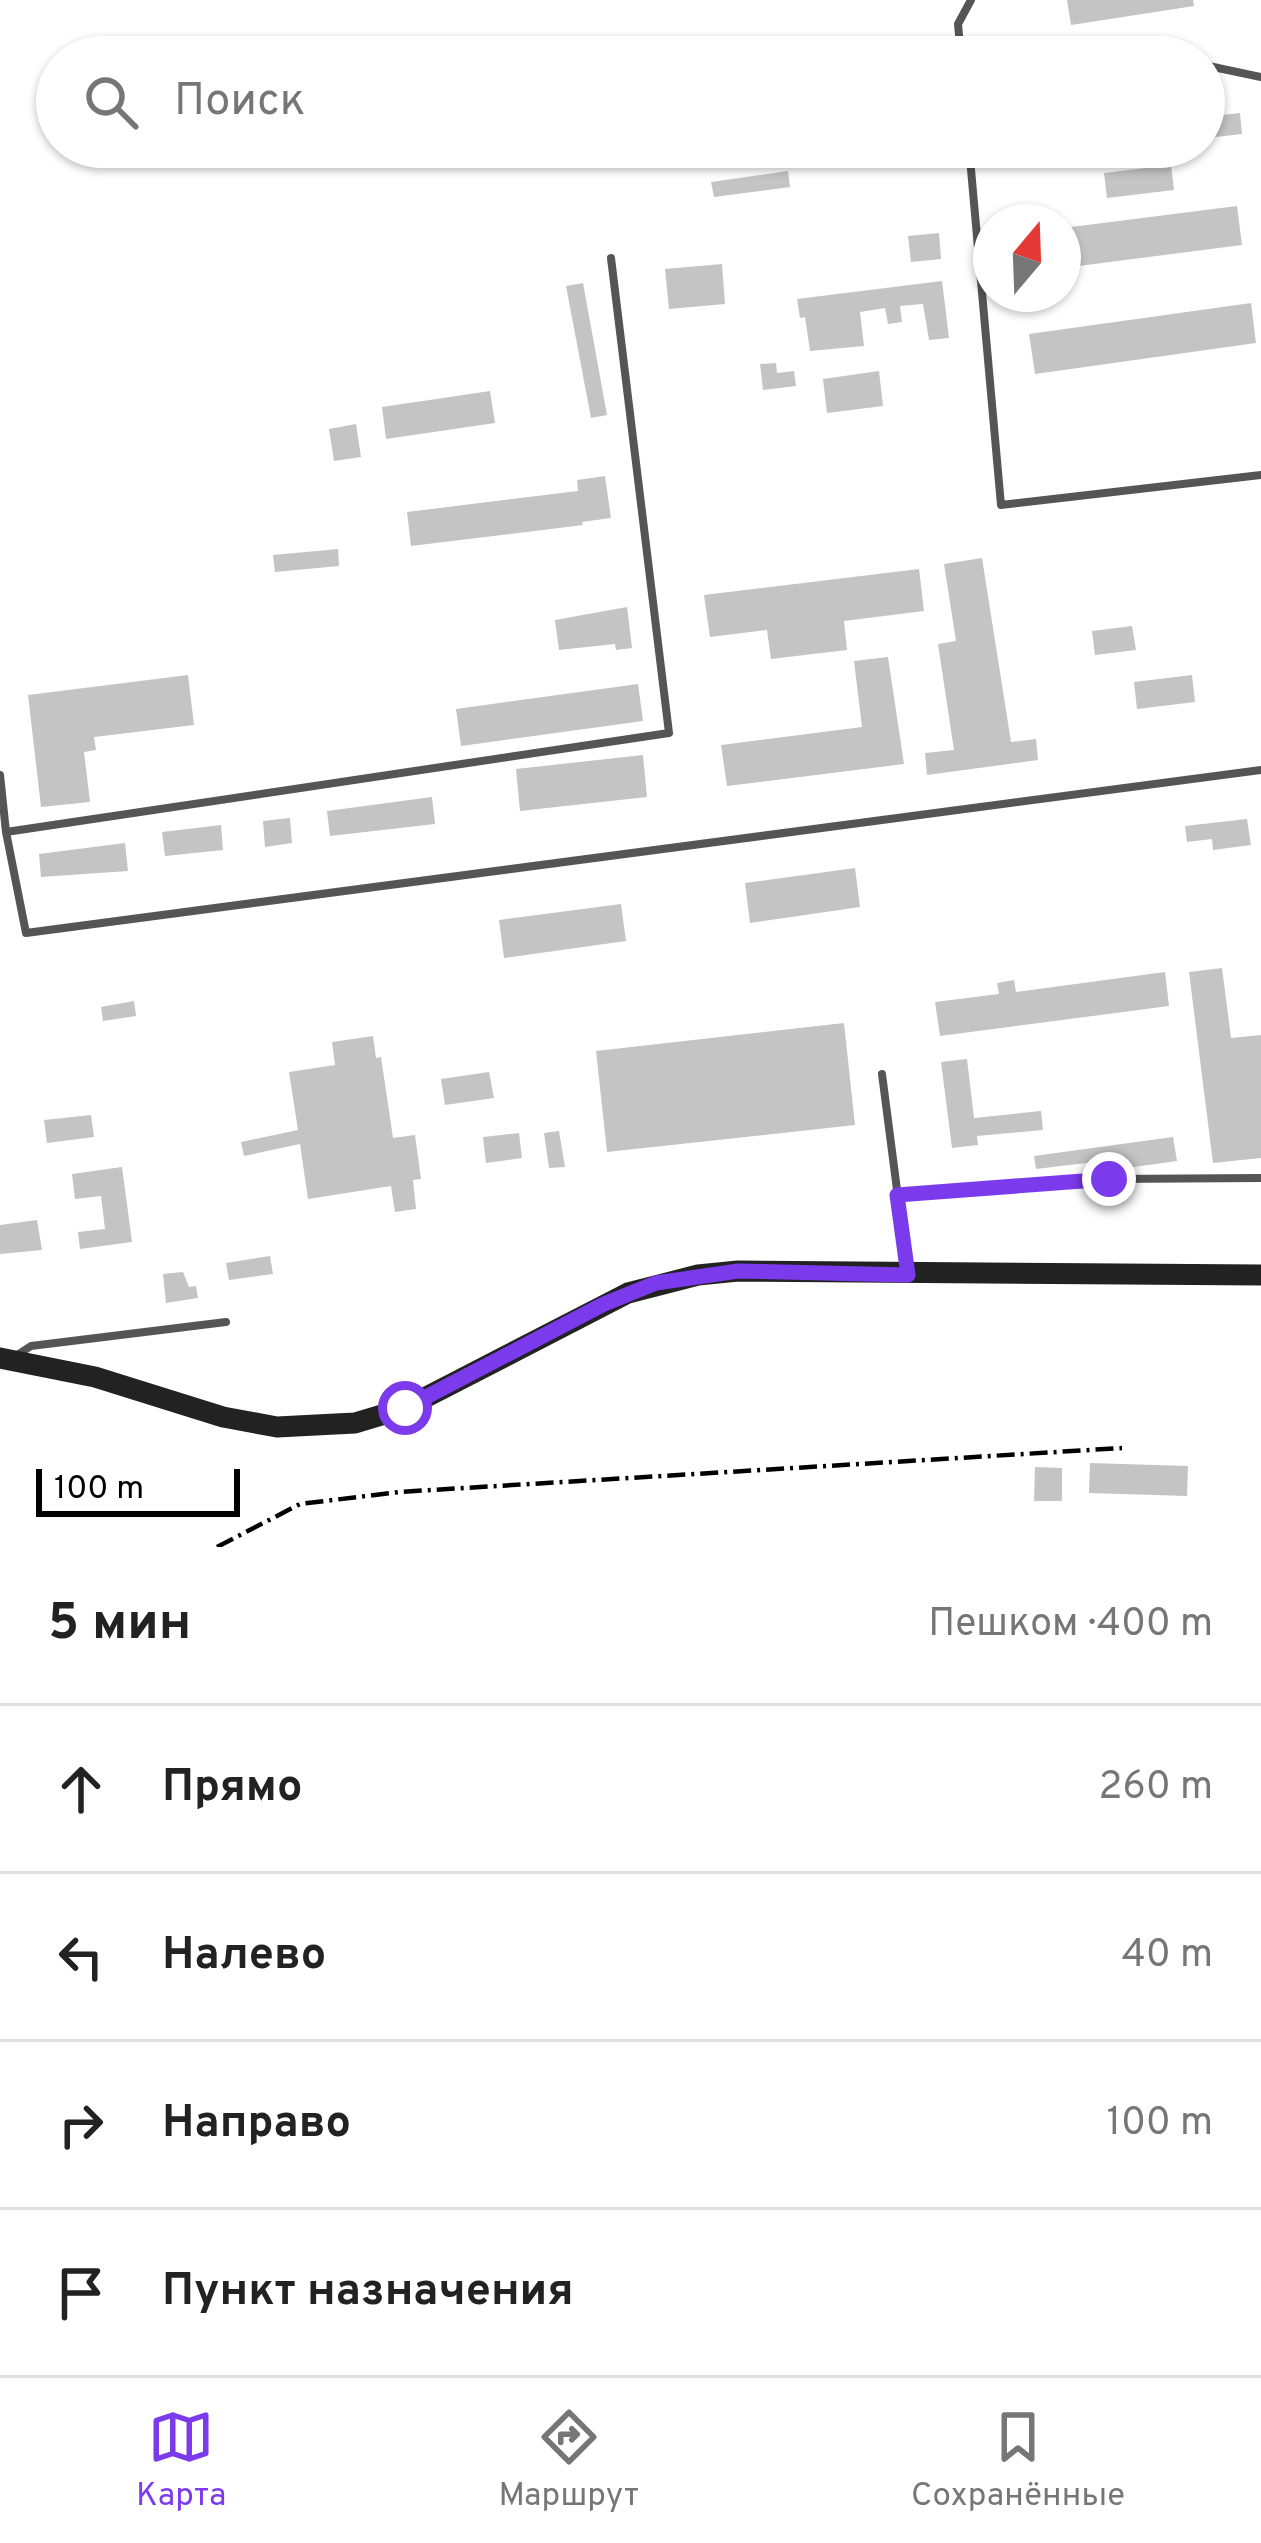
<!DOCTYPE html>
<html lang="ru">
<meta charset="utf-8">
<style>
:root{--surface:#fff;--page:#f2f2f2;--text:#222;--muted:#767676;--line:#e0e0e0;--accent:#7c3aed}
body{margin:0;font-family:Overpass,sans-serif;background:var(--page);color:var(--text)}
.compass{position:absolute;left:973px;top:204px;width:108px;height:108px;border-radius:50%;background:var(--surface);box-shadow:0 3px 9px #0004;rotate:19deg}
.scale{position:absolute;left:36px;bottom:30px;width:204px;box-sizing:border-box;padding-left:12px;border:6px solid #000;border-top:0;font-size:33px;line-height:42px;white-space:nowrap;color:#000;-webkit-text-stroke:9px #fff;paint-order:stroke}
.stop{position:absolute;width:36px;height:36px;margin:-27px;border:9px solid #7c3aed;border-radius:50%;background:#fff}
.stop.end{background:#7c3aed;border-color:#fff;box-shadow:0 3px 12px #0008}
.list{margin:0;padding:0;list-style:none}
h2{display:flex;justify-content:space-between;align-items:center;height:156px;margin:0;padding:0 48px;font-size:51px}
h2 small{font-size:39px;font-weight:400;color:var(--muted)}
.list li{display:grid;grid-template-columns:78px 1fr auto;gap:36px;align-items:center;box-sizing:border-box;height:168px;padding:0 48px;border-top:3px solid var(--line)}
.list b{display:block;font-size:45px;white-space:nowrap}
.list em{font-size:39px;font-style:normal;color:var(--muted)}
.icon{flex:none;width:66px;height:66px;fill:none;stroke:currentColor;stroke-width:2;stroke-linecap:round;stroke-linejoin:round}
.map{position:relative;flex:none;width:1261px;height:1547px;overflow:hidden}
.search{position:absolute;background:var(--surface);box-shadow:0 3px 9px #0004;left:36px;right:36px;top:36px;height:132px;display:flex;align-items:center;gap:30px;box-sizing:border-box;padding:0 42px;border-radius:66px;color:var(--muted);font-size:45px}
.sheet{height:828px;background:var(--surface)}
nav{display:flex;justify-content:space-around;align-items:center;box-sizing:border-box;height:168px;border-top:3px solid var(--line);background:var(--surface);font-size:33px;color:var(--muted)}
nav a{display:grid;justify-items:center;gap:6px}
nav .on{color:var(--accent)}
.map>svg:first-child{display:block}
.building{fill:#c4c4c4}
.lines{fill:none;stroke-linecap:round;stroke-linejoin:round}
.lane{stroke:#555;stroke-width:8}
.secondary{stroke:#222;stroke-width:21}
.rail{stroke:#000;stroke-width:4.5;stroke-dasharray:18 6 3 6;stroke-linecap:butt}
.route{stroke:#7c3aed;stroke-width:15}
</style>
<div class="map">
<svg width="1261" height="1547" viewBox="0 0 1261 1547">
<rect width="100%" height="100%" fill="#fff"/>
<path class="building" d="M1067 0H1193L1194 6 1071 25Z
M1240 113 1242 134 1207 138 1205 117Z
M1171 165 1174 190 1107 198 1104 173Z
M788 171 790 187 714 197 711 182Z
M1237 206 1242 245 1063 268V228Z
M939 233 941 259 911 262 908 236Z
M722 264 725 304 669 309 665 269Z
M942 281 949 338 929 340 923 304 900 306 902 322 888 324 885 308 860 312 864 346 810 351 805 317 800 318 797 299Z
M583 283 607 415 591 418 566 286Z
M1251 303 1256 343 1035 374 1029 334Z
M776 363 777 373 794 371 796 386 763 390 760 364Z
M879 371 883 406 827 413 823 379Z
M490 391 495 423 386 439 382 407Z
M356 424 361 457 334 461 329 429Z
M605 476 611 518 582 522 583 525 411 546 407 512 578 491 577 480Z
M338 549 339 566 275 572 273 555Z
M982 558 1011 742 1036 739 1038 760 927 775 925 753 954 750 938 644 956 641 944 564Z
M919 569 924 611 844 621 847 650 771 659 767 630 710 637 704 595Z
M627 607 632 648 616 650 615 644 559 650 555 620Z
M1132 626 1136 650 1095 655 1092 631Z
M888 657 904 764 727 786 721 745 862 727 854 661Z
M188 675 194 725 94 737 96 750 84 752 90 802 41 807 28 695Z
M1192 675 1195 702 1137 709 1134 682Z
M638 684 643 721 461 746 456 709Z
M643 755 647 797 520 811 516 769Z
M432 797 435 824 330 836 327 811Z
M290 818 292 843 265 847 263 821Z
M1247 819 1251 845 1213 850 1212 839 1187 842 1185 826Z
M221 825 223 850 165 856 162 832Z
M125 843 128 871 41 877 39 854Z
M855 868 860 907 750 923 745 883Z
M621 904 626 941 504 958 499 920Z
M1222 968 1231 1038 1261 1035V1158L1213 1163 1189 972Z
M1165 972 1169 1006 940 1036 935 1002 999 994 997 983 1014 980 1016 992Z
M134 1001 136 1016 103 1021 101 1007Z
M844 1023 855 1125 607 1152 596 1051Z
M373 1036 376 1058 381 1057 393 1138 415 1135 421 1179 413 1180 416 1209 395 1212 391 1186 308 1199 300 1144 244 1156 241 1142 298 1130 289 1072 335 1065 332 1042Z
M967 1059 974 1118 1041 1111 1043 1130 977 1136 978 1145 952 1148 941 1062Z
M489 1072 494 1098 445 1105 441 1079Z
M91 1115 94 1137 47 1143 44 1120Z
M559 1131 565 1167 549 1168 544 1133Z
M519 1133 522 1158 486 1163 483 1137Z
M1173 1137 1177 1161 1105 1171 1103 1161 1036 1169 1034 1156Z
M122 1167 132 1242 80 1249 78 1232 105 1229 101 1196 75 1199 72 1174Z
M37 1220 42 1250 0 1254V1225Z
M270 1256 273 1274 229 1280 226 1263Z
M183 1272 189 1287 196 1286 198 1298 166 1303 163 1274Z
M1090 1463 1188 1466 1187 1496 1089 1493Z
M1035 1467 1062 1468V1501H1034Z"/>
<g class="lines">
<path class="lane" d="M1142 51 1169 57
M961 57 958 24 971 0
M1204 65 1261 77
M969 147 1001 505 1261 475
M0 775 6 832 669 733 611 258
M6 832 26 933 1261 770
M882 1074 907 1267
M897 1195 1109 1179 1261 1178
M14 1357 31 1346 226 1322"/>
<path class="secondary" d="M0 1358 95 1377 223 1417 277 1427 355 1423 405 1408 628 1293 698 1275 738 1271 1261 1275"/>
<path class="rail" d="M217 1547 300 1504 399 1492 1122 1448"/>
</g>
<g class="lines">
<path class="route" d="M405 1408 604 1304 656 1283 738 1271 908 1275 897 1195 1109 1179"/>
</g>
</svg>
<svg class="compass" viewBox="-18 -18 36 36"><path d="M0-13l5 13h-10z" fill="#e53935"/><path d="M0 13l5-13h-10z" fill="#767676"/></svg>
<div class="scale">100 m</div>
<div class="stop" style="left:405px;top:1408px"></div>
<div class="stop end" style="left:1109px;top:1179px"></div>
<div class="search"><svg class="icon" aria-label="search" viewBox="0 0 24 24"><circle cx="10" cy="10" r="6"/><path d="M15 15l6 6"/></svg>Поиск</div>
</div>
<section class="sheet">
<h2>5 мин<small>Пешком · 400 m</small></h2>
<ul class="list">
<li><svg class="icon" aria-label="ahead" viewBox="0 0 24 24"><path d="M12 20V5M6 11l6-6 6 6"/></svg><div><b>Прямо</b></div><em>260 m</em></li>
<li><svg class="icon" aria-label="left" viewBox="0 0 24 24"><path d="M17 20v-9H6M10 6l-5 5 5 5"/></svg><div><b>Налево</b></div><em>40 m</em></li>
<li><svg class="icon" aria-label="right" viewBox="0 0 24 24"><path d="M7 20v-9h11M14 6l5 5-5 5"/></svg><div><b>Направо</b></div><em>100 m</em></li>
<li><svg class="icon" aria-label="arrive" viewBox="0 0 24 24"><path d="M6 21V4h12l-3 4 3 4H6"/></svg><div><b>Пункт назначения</b></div></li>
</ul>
</section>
<nav>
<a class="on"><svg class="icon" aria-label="map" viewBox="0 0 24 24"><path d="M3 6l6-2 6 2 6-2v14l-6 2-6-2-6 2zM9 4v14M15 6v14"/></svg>Карта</a>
<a><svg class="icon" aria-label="directions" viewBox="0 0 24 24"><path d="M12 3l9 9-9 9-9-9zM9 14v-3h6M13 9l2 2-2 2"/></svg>Маршрут</a>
<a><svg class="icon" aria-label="saved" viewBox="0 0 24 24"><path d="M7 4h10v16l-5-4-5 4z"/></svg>Сохранённые</a>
</nav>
